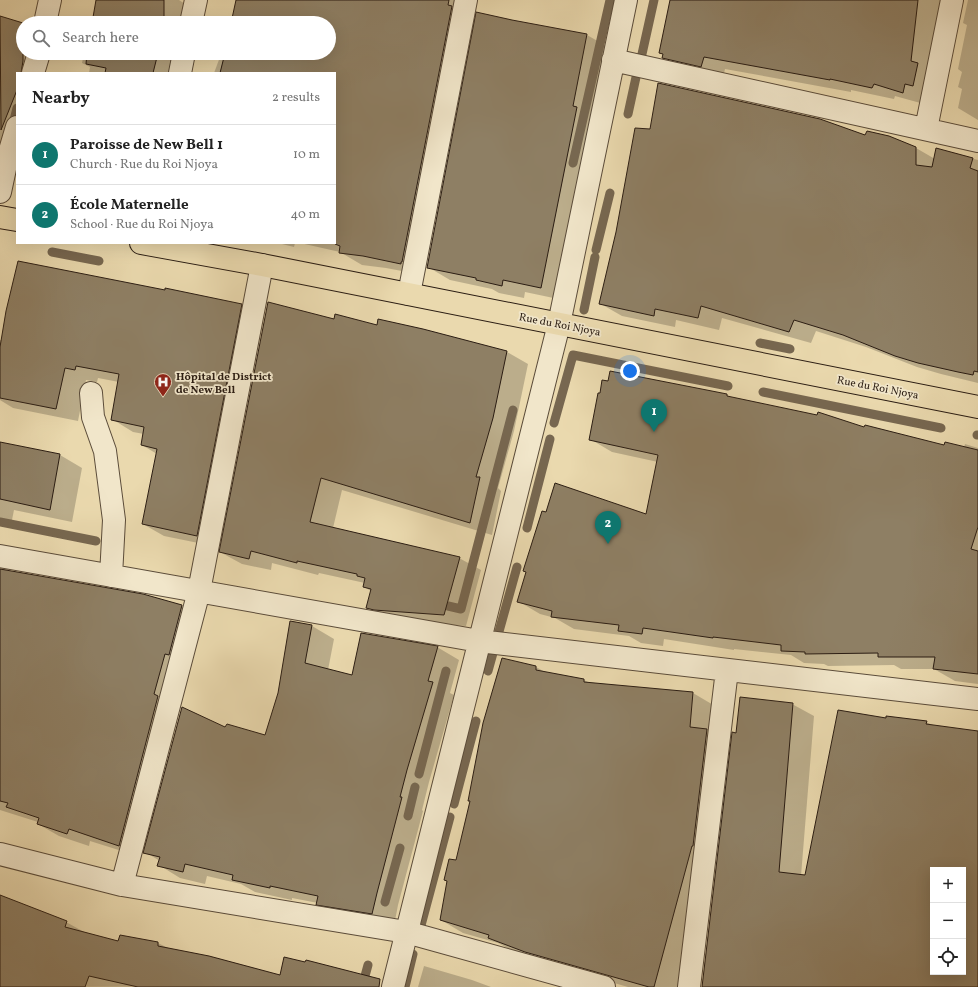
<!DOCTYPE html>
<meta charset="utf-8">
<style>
:root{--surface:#fff;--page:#f6f6f6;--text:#222;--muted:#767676;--line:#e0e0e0;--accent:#0f766e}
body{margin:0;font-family:Vollkorn,serif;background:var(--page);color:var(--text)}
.controls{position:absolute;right:12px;bottom:12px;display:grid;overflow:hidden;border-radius:0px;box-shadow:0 4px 16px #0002}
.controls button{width:36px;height:36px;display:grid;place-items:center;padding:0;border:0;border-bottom:1px solid var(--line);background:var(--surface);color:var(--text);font:20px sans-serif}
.you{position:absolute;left:630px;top:371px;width:14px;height:14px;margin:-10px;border:3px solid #fff;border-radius:50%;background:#1a73e8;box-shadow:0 0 0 6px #1a73e833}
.badge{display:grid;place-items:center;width:26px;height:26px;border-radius:50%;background:var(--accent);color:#fff;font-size:13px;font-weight:700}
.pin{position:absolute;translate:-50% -33px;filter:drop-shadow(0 1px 2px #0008)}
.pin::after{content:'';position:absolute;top:21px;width:14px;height:12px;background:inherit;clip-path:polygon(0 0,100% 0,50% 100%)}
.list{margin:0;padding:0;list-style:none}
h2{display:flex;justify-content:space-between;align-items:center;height:52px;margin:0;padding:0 16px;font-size:17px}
h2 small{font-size:13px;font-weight:400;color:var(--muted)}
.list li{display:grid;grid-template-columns:26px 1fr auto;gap:12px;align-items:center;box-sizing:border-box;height:60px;padding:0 16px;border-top:1px solid var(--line)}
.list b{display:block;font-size:15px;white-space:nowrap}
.list p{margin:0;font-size:13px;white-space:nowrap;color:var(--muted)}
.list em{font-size:13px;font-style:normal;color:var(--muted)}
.icon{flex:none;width:22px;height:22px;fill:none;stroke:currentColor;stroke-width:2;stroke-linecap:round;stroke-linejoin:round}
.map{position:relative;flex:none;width:978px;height:987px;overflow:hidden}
.search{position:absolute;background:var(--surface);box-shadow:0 4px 16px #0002;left:16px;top:16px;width:320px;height:44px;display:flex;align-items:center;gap:10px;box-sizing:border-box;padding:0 14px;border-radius:22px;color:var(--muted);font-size:15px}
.panel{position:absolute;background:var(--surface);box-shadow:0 4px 16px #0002;left:16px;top:72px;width:320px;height:172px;border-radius:0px}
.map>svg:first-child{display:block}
.shadow{fill:#0003;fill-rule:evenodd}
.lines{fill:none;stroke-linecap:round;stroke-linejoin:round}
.stream{stroke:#776750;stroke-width:9}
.building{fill:#8e7f64;stroke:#2b1d13;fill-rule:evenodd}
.minor-casing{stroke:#5b4c3a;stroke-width:24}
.major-casing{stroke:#2b1d13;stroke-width:24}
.minor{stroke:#f1e6ca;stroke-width:22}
.major{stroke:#ead9ae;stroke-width:22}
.labels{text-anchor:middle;stroke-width:3.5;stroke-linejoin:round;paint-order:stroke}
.street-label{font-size:11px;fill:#2b1d13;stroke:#f1e6ca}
.poi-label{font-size:11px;font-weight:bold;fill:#2b1d13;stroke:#f1e6ca;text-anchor:start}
</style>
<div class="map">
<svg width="978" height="987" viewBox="0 0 978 987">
<rect width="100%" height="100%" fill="#ead9ae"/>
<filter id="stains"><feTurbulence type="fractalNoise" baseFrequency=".005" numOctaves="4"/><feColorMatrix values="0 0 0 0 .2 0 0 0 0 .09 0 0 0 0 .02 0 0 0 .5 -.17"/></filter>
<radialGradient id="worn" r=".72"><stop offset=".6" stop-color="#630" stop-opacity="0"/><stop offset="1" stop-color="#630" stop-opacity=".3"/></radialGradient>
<path class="shadow" d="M97 0H179L185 4V23H93Z
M237 0H473L470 18 474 20 424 274H423V275L386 268 362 265 340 252 300 243H335V73H214L220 57 224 58 226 53H329V23H232Z
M677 0H941L924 104 895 96 894 99 851 90V92L725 69 723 78 685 70 663 58Z
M968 0H978V120L958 108 962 89 958 87 962 72 958 69 967 25 963 23Z
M0 17 23 24V53H49L42 73H17V139L0 152Z
M587 35 608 47 563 300 525 292 524 298 499 293 492 289 450 280 428 267Z
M84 53H184L178 73H89L90 67 82 63Z
M866 136 916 148 935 159 937 150 978 160V383L941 374 917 367 866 347 816 331 811 343 722 318 719 330 676 320 675 327 622 316 601 304Z
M278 243H295L294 247Z
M165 292 241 305 263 317 218 547 164 536 143 524 157 454 142 445 144 434 133 432 112 419 119 382 98 378 97 382 86 380 78 421 13 408 0 400V340H2Z
M334 320 378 326 507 352 528 364 514 431 498 488 501 491 492 535 342 490 333 528 459 558 481 570 466 626 397 622 389 620 368 608 371 591 364 587 365 583 319 573 318 575 272 563 271 570 242 564 220 552Z
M611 372 727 395 732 398 945 446 964 448 965 444 978 448V684L955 681 934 669H901L894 665 828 666 824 664 804 663 791 655 734 649V650L664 639 663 646 641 643 629 636 574 629 555 618 540 614 518 601 647 515 658 462 612 452 590 439 600 394 608 382Z
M0 443 60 455 82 468 72 522 14 510 11 525 0 522Z
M0 565 9 570V571L143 595 182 606 203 618 191 667 186 665 175 707 179 710 141 857 90 841 89 846 59 836 38 824V822L0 810Z
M291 622 312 626 334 639 328 670 353 677 437 647 459 660 450 693 454 695 429 782 422 810 423 811 398 905 394 926 339 917 318 903 292 898V900L255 892 241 884 207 876 205 884 180 878 159 865 160 861 145 852 226 728 266 737 279 694Z
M536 667 545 672 584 680 590 683 693 693 715 706 679 987H628L548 964 511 950 498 943 463 933 441 920 457 861Z
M792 704 814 716 801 876H806L887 719 926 722 934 726 978 732V987H703L737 734ZM933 870H963V972H933Z
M0 896 66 922 86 933 119 942 120 936 158 943 170 949 280 976 358 974 379 986 0 987Z
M424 966 472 980 491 987H418Z"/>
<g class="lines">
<path class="stream" d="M642 54 654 0
M628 114 638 68
M12 128 17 108
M573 163 610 0
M596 250 610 193
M52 252 99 261
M584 310 595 257
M760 343 790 349
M763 392 941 428
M554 423 573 355 728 386
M977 435H978
M0 522 96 541
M527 528 550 439
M448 606 461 609 513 410
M488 671 517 567
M419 774 446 671
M454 804 476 721
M408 816 415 787
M385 902 400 848
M420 929 450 817
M362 987 368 965
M405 987 413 954"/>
</g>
<path class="building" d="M96 0H164V23H92Z
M236 0H449L448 5 452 6 402 262H401V264L363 256 339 253 340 246 335 244V73H220L225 53H329V23H231Z
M670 0H918L911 61 918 63 913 86 905 84 903 93 874 84 872 88 830 79V80L704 57 701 67 662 58 663 54 659 53Z
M476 12 512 20 587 34 573 106 577 107 541 288 503 280 502 286 476 280V278L427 268Z
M0 16 23 23V61L21 73H17V90L1 130Z
M87 53H158L153 73H105L106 68 86 64Z
M658 83 820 119 865 135 867 131 889 136 916 147V165L932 167 936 148 973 158 970 168 978 171V372L974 371 973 375 958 372 918 363 895 356 843 335 794 320 789 332 701 306 698 318 655 309 654 316 599 304 616 232 635 128 650 129Z
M18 261 165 290V288L242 304 197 536 142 524 157 449 141 445 144 427 111 420 119 374 76 366 75 370 65 368 56 409 0 398V347L6 311Z
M268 302 334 319 335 314 377 325 378 319 423 329 507 351 493 418 476 477H480L470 523 321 478 310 522 460 557 444 615 374 610 366 608 371 589 363 587 365 578 357 576V574L297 561V563L251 551 249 559 219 552Z
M610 371 727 394V396L817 415 818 412 864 427 865 425 944 445 945 442 978 450V527L971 549 978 551V674L933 669 935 657H878V653L805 654V652L781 651V645L713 637V638L643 628 642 634 618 631 619 625 551 617 552 611 517 602 526 572 523 571 542 511 546 512 555 483 646 514 658 455 589 440 598 393H600L602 380 608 381Z
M0 442 60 454 50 510 0 499Z
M0 569 143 594 182 605 169 655 165 654 154 694 158 696 119 846 69 829 67 834 37 824 39 818 6 807 8 803 0 801Z
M290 621 312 625 305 663 352 675 361 633 438 646 428 681 433 682 407 770 400 797H402L377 893 372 914 316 905 318 896 270 886V888L232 880 233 875 185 864 183 872 157 866 160 857 143 853 182 707 225 727 227 724 265 735 278 693Z
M502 658 536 666V670L584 679V682L693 692 690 727 707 729 693 846H692L654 987H649L525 952 488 938 489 935 440 920 447 881 444 880 449 859 456 860 470 801H468L483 723Z
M740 697 793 703 779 872 805 875 838 710 886 718V716L927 721 926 724 978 731V987H702L732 732 736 733ZM933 870H963V972H933Z
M0 895 67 921 65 927 118 941 120 935 158 942V946L209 956 280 975 284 957 305 962 306 960 380 979 379 987H138L89 976 85 987H0Z"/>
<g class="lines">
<g class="minor-casing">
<path id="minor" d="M45 23 50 0
M191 23 196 0
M613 60 978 141
M33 73 39 53
M180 73 184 53
M926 129 952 0
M0 192 6 164 17 127
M409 294 466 0
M91 393 93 417 105 451 114 520 111 576
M0 556 479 641 978 699
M0 854 122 885 406 932 604 987
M122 885 199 591 262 265
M393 987 559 324 626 0
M689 987 727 670"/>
</g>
<g class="major-casing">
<path id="major" d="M0 217 17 220
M141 243 262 265 978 407"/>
</g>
<use href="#minor" class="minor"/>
<use href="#major" class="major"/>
</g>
<defs>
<g id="hospital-pin" transform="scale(0.9)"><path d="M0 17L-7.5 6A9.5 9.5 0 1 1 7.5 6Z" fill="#8f2418" stroke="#f1e6ca"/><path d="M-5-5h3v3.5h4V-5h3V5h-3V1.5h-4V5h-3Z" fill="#fff"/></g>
</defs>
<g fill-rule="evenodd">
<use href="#hospital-pin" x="163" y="382"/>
</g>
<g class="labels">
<g class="street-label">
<text transform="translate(560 324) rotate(11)" y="4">Rue du Roi Njoya</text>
<text transform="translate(878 387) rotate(11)" y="4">Rue du Roi Njoya</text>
</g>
<g class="poi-label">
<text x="176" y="380">Hôpital de District<tspan x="176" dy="13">de New Bell</tspan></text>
</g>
</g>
<rect width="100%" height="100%" filter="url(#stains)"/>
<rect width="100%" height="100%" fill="url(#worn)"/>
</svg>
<div class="controls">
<button>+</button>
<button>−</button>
<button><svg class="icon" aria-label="locate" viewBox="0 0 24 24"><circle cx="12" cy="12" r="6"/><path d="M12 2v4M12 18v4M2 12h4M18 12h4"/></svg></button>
</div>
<div class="you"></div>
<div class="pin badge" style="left:654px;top:432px">1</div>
<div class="pin badge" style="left:608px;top:544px">2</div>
<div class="search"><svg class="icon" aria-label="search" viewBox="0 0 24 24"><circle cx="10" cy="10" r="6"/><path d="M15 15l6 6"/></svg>Search here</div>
<section class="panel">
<h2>Nearby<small>2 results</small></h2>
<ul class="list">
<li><span class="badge">1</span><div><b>Paroisse de New Bell 1</b><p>Church · Rue du Roi Njoya</p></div><em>10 m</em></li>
<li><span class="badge">2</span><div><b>École Maternelle</b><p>School · Rue du Roi Njoya</p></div><em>40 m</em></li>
</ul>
</section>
</div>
